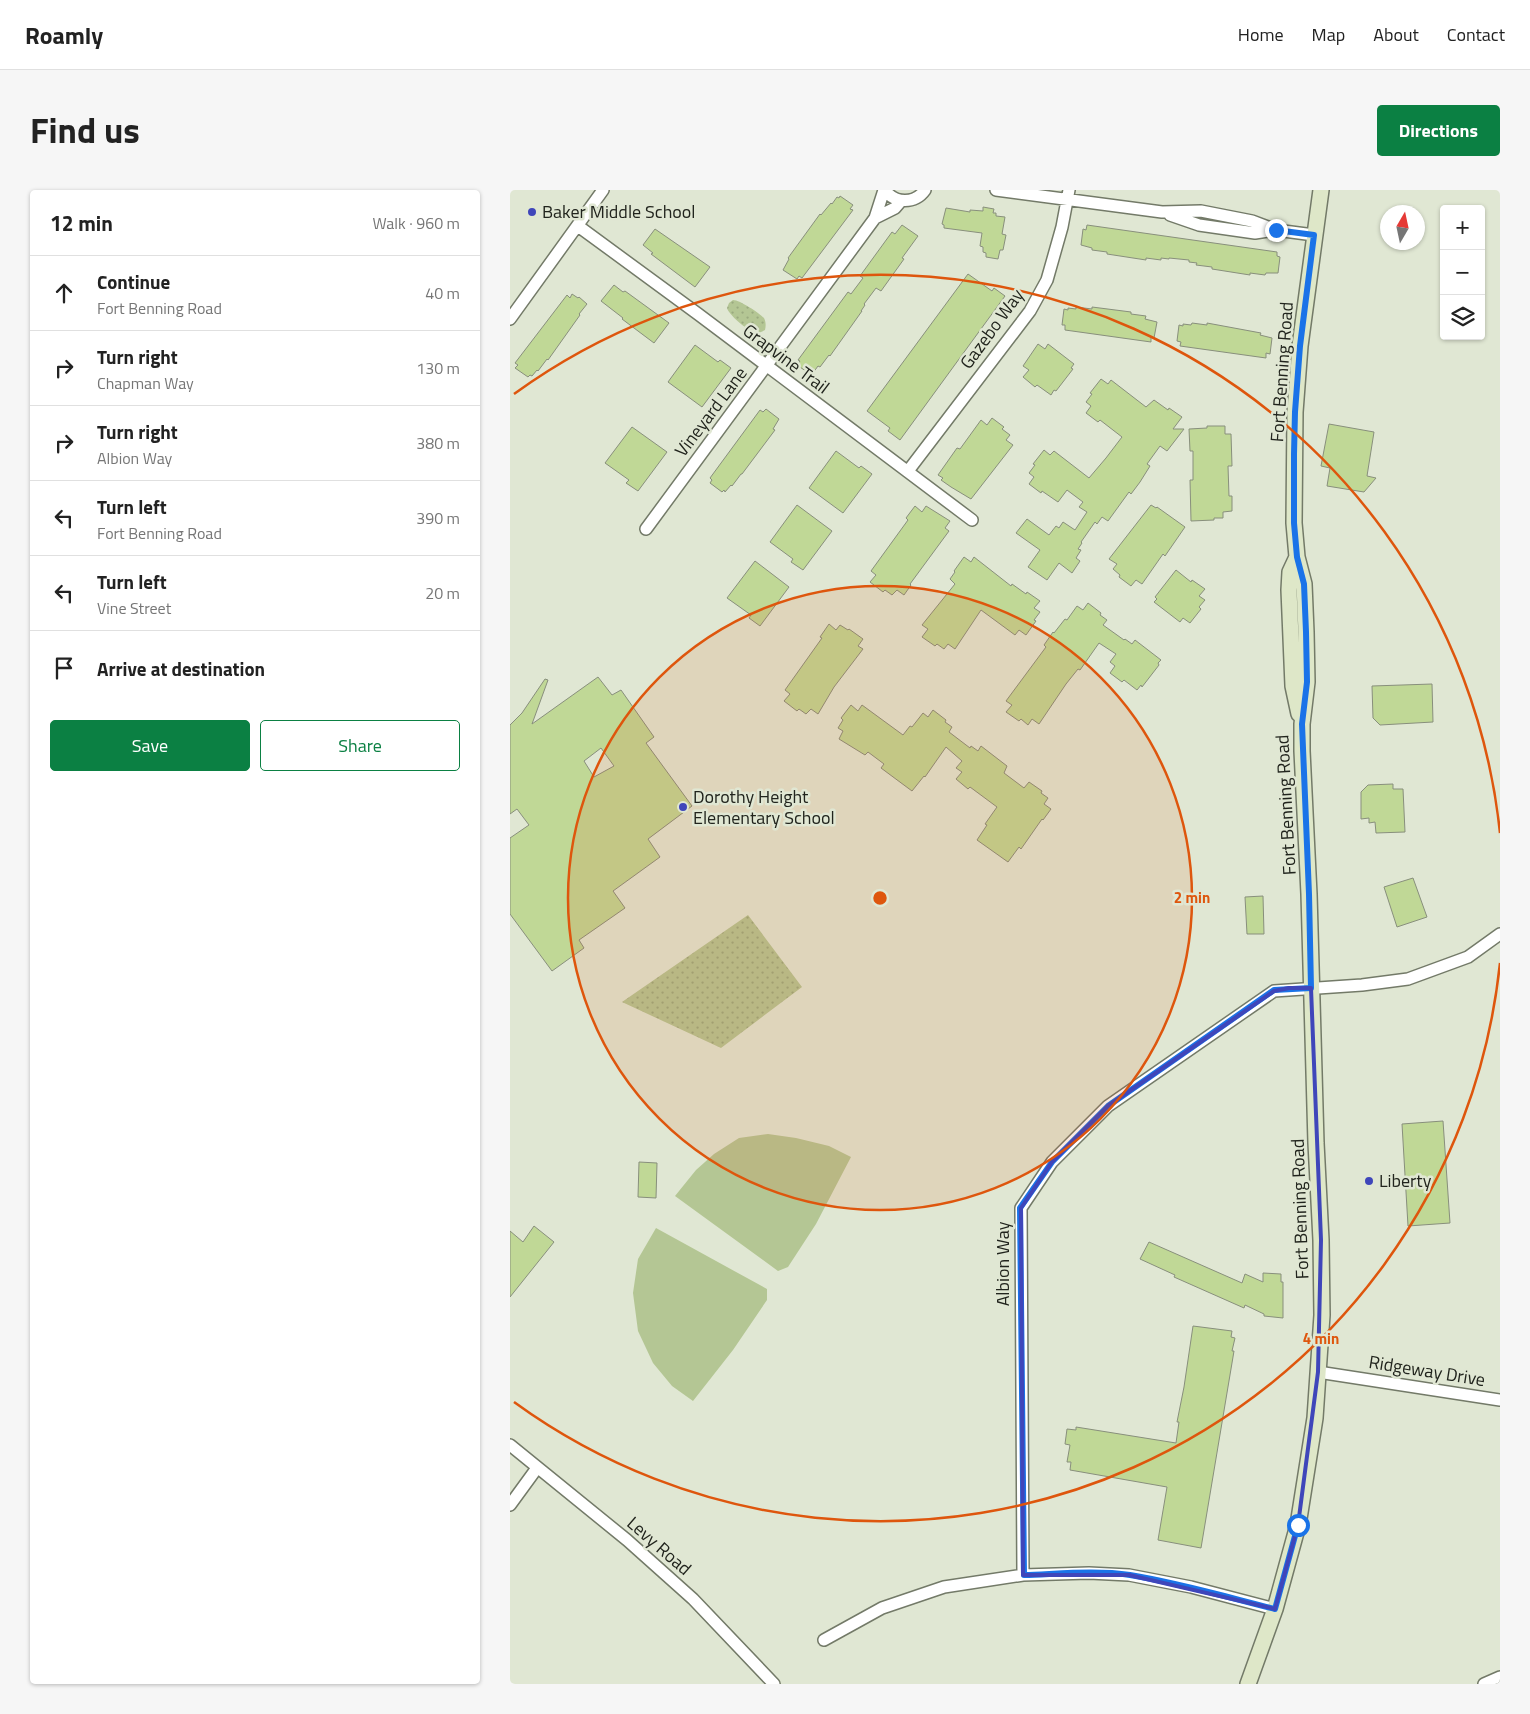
<!DOCTYPE html>
<meta charset="utf-8">
<style>
:root{--surface:#fff;--page:#f6f6f6;--text:#222;--muted:#767676;--line:#e0e0e0;--accent:#0b8043}
body{margin:0;font-family:"Titillium Web",sans-serif;background:var(--page);color:var(--text)}
.controls{position:absolute;right:15px;top:15px;display:grid;overflow:hidden;border-radius:5px;box-shadow:0 1px 4px #0004}
.controls button{width:45px;height:45px;display:grid;place-items:center;padding:0;border:0;border-bottom:1px solid var(--line);background:var(--surface);color:var(--text);font:25px sans-serif}
.compass{position:absolute;left:870px;top:15px;width:45px;height:45px;border-radius:50%;background:var(--surface);box-shadow:0 1px 4px #0004;rotate:9deg}
.stop{position:absolute;width:15px;height:15px;margin:-11px;border:4px solid #1a73e8;border-radius:50%;background:#fff}
.stop.end{background:#1a73e8;border-color:#fff;box-shadow:0 1px 5px #0008}
.list{margin:0;padding:0;list-style:none}
h2{display:flex;justify-content:space-between;align-items:center;height:65px;margin:0;padding:0 20px;font-size:21px}
h2 small{font-size:16px;font-weight:400;color:var(--muted)}
.list li{display:grid;grid-template-columns:32px 1fr auto;gap:15px;align-items:center;box-sizing:border-box;height:75px;padding:0 20px;border-top:1px solid var(--line)}
.list b{display:block;font-size:19px;white-space:nowrap}
.list p{margin:0;font-size:16px;white-space:nowrap;color:var(--muted)}
.list em{font-size:16px;font-style:normal;color:var(--muted)}
.actions{display:flex;gap:10px;padding:15px 20px}
.actions a{flex:1;padding:11px 0;border:1px solid var(--accent);border-radius:5px;text-align:center;font-size:18px;color:var(--accent)}
.actions .main{background:var(--accent);color:#fff}
.icon{flex:none;width:28px;height:28px;fill:none;stroke:currentColor;stroke-width:2;stroke-linecap:round;stroke-linejoin:round}
.map{position:relative;flex:none;width:990px;height:1494px;overflow:hidden;border-radius:5px}
header{display:flex;align-items:center;gap:30px;box-sizing:border-box;height:70px;padding:0 25px;background:var(--surface);border-bottom:1px solid var(--line)}
header strong{font-size:24px}
nav{display:flex;gap:28px;margin-inline-start:auto;font-size:18px}
.intro{display:flex;align-items:center;justify-content:space-between;box-sizing:border-box;height:120px;padding:0 30px}
h1{margin:0;font-size:35px}
.button{padding:12px 22px;border-radius:5px;background:var(--accent);color:#fff;font-size:18px;font-weight:700}
main{display:flex;gap:30px;padding:0 30px}
aside{flex:1;background:var(--surface);border-radius:5px;box-shadow:0 1px 4px #0004}
.map>svg:first-child{display:block}
.park{fill:url(#park-dots)}
.pitch{fill:#b4c694}
.building{fill:#c0d896;stroke:#888f7c;fill-rule:evenodd}
.lines{fill:none;stroke-linecap:round;stroke-linejoin:round}
.street-casing{stroke:#737a68;stroke-width:14}
.secondary-casing{stroke:#737a68;stroke-width:18}
.street{stroke:#fff;stroke-width:11}
.secondary{stroke:#dee7c8;stroke-width:15}
.route{stroke:#1a73e8;stroke-width:6}
.marked{fill:none;stroke:#3f46ba;stroke-width:4;stroke-linejoin:round}
.ring{fill:none;stroke:#de560d;stroke-width:2.5}
.poi-dot{fill:#3f46ba;stroke:#e0e7d3;stroke-width:2}
.labels{text-anchor:middle;stroke-width:5;stroke-linejoin:round;paint-order:stroke}
.poi-label{font-size:18px;fill:#21241d;stroke:#e0e7d3;text-anchor:start}
.street-label{font-size:18px;fill:#21241d;stroke:#e0e7d3}
.centre{fill:#de560d;stroke:#e0e7d3;stroke-width:2.5}
.ring-label{font-size:15px;text-anchor:middle;font-weight:bold;fill:#de560d;stroke:#e0e7d3;stroke-width:5;stroke-linejoin:round;paint-order:stroke}
</style>
<header>
<strong>Roamly</strong>
<nav><a>Home</a><a>Map</a><a>About</a><a>Contact</a></nav>
</header>
<div class="intro"><h1>Find us</h1><a class="button">Directions</a></div>
<main>
<aside>
<h2>12 min<small>Walk · 960 m</small></h2>
<ul class="list">
<li><svg class="icon" aria-label="ahead" viewBox="0 0 24 24"><path d="M12 20V5M6 11l6-6 6 6"/></svg><div><b>Continue</b><p>Fort Benning Road</p></div><em>40 m</em></li>
<li><svg class="icon" aria-label="right" viewBox="0 0 24 24"><path d="M7 20v-9h11M14 6l5 5-5 5"/></svg><div><b>Turn right</b><p>Chapman Way</p></div><em>130 m</em></li>
<li><svg class="icon" aria-label="right" viewBox="0 0 24 24"><path d="M7 20v-9h11M14 6l5 5-5 5"/></svg><div><b>Turn right</b><p>Albion Way</p></div><em>380 m</em></li>
<li><svg class="icon" aria-label="left" viewBox="0 0 24 24"><path d="M17 20v-9H6M10 6l-5 5 5 5"/></svg><div><b>Turn left</b><p>Fort Benning Road</p></div><em>390 m</em></li>
<li><svg class="icon" aria-label="left" viewBox="0 0 24 24"><path d="M17 20v-9H6M10 6l-5 5 5 5"/></svg><div><b>Turn left</b><p>Vine Street</p></div><em>20 m</em></li>
<li><svg class="icon" aria-label="arrive" viewBox="0 0 24 24"><path d="M6 21V4h12l-3 4 3 4H6"/></svg><div><b>Arrive at destination</b></div></li>
</ul>
<div class="actions"><a class="main">Save</a><a>Share</a></div>
</aside>
<div class="map">
<svg width="990" height="1494" viewBox="0 0 990 1494">
<defs>
<pattern id="park-dots" width="8" height="8" patternUnits="userSpaceOnUse" patternTransform="scale(1.25)"><rect width="8" height="8" fill="#b4c694"/><path d="M2 2h.1M6 6h.1" fill="none" stroke="#9aaa7f" stroke-width="1.8" stroke-linecap="round"/></pattern>
</defs>
<rect width="100%" height="100%" fill="#e0e7d3"/>
<path class="park" d="M223 110C230 110 249 123 254 128 256 132 256 136 255 140 251 142 247 144 243 142 236 139 219 125 217 118L219 113Z
M238 725 292 797 211 858 112 812Z"/>
<path class="pitch" d="M258 944 286 948 319 956 341 967 306 1034 278 1077 268 1081 165 1006 186 980 204 964 229 948Z
M146 1038 257 1099V1110L223 1160 183 1211 162 1196 143 1173 128 1141 123 1103 128 1069Z"/>
<path class="building" d="M330 6 343 15 340 19 343 20 292 88 289 86 287 89 273 80 279 69 278 68 310 24 311 25 321 13 322 14 327 7 329 8Z
M473 17 484 19 483 23H486V26L495 27 492 44 496 45 493 60H490L488 69 476 67V63L473 62V57L470 56 472 43 434 38V35L432 34 436 18 460 22V20L473 21Z
M392 35 408 46 392 68 394 69 371 101 366 98 354 114 355 115 351 121H352L320 166 319 165 310 177 308 176 303 183 301 182 300 184 287 175 290 171 288 170 338 102 341 104 353 88 350 86 382 42 385 44Z
M577 35 767 62V66L770 67 768 83H756L755 85 740 83V85L702 79V77L686 75 687 73 679 72V70L659 68V69L651 68V70L636 68V70L597 64V62L582 60V58L571 55 573 39 576 40Z
M145 39 200 77 185 97 141 64 143 63 133 55Z
M458 84 482 101 484 98 495 106 390 250 378 241 380 238 357 221Z
M104 95 113 102 115 101 159 133 144 153 112 129 113 128 91 111Z
M62 104 68 108 69 107 77 114 69 124 70 125 38 170 37 169 28 181 27 180 22 186 20 185 18 187 5 178 8 175 5 173 57 105 60 108Z
M566 117 582 119V117L621 122V124L636 126 635 129 647 132 644 148 641 147V152L555 140V135H552L554 119 558 120V118L566 119Z
M682 133 697 135V133L751 143 750 145 762 148 760 164 756 163V168L670 156 671 152 667 151 669 135 673 136V134L681 135Z
M528 154 535 159 538 154 564 174 561 178 563 179 546 201 544 200 541 205 527 195 525 197 513 187 519 180 513 176Z
M185 155 208 172 210 170 221 178 192 217 158 192Z
M591 189 598 194 601 190 636 217 644 210 658 220 659 218 672 227 663 239H674L657 261 650 256 637 274 640 276 630 292 621 304 619 302 598 331 592 327 587 334 585 332 571 352 572 353 568 359 571 360 566 368 570 371 562 383 549 373 537 390 518 377 530 360 506 343 517 329 539 345 546 336 549 338 553 332 565 340 577 322 569 317 573 312 557 300 548 312 532 301 531 303 519 294 524 287 519 283 525 275 523 274 534 260 540 265 544 261 579 288 596 268 612 247 590 230 588 232 576 223 581 216 576 212 582 204 580 203Z
M256 219 269 229 263 239 265 240 232 284H231L222 296 221 295 215 302 214 300 212 302 200 293 202 290 200 288 250 220 253 222Z
M482 228 494 237 492 239 500 245 496 250 503 255 461 309 441 297 431 290 433 288 428 285 447 258 450 259 471 230 477 235Z
M819 234 864 242 857 286 866 288 854 302 817 296 820 278 811 276Z
M697 236H715V244H721L722 276H718L719 306H722V321L713 322V328H704V330L681 331 680 290H683V261H680L679 239 697 238Z
M122 237 157 262 128 301 116 293 119 290 95 273Z
M326 261 349 278 351 276 362 284 333 323 299 298Z
M287 315 322 341 293 380 281 372 283 369 260 352Z
M641 315 646 318 647 317 675 337 655 366 653 364 632 394 626 390 621 396 609 387 610 385 603 379 607 374 599 369Z
M405 316 412 322 416 316 440 331 435 338 439 341 400 394 401 395 394 405 387 400 382 405 375 400 373 402 360 392 366 385 361 381 398 330 396 328Z
M454 367 461 372 464 367 501 396 502 394 516 404 517 402 530 411 524 418 530 422 524 430 526 431 516 445 509 440 505 445 471 420 445 459 438 454 434 459 427 454 425 456 412 447 418 439 412 435 445 394 440 389 445 382 444 381Z
M245 371 279 397 250 436 239 428 241 425 217 408Z
M666 380 681 392 682 390 695 399 689 406 695 410 689 417 691 419 680 433 673 428 670 432 644 412 647 409 645 407Z
M578 413 591 423 590 425 597 430 593 435 614 450 615 449 622 454 625 450 651 470 648 473 649 475 632 497 631 495 627 500 614 490 612 492 600 483 605 476 600 472 606 464 589 453 570 480 568 479 556 494 529 534 522 529 518 535 511 529 509 531 496 522 502 515 496 511 536 457 534 455 543 442 544 443 555 429 557 430 567 416 573 420Z
M319 434 326 440 330 435 338 440 339 439 353 449 348 456 353 459 324 497 308 524 301 519 296 524 289 519 287 521 274 511 280 504 275 500 312 448 310 447Z
M88 487 102 505 111 500 144 547 136 553 182 616 138 649 150 667 103 701 115 718 69 750 74 758 42 781 0 724V648L19 635 7 619 0 624V535L12 523 35 489 38 490 22 534ZM91 558 104 576 84 587 74 571Z
M922 494 923 532 870 535 863 528 862 496Z
M341 515 348 521 352 515 393 545 400 536 402 537 413 523 418 527 423 520 436 530 435 532 442 537 439 542 460 558 461 556 468 561 471 556 497 576 494 583 514 598 519 592 532 601 531 603 538 608 534 614 541 619 533 630 532 629 511 659 509 657 498 672 467 650 477 635 475 634 487 617 460 597 458 599 446 589 452 582 446 578 452 571 436 557 415 587 414 586 402 601 371 578 374 574 358 562 355 565 329 549 333 541 328 538 333 530 331 528Z
M883 594V599H893L895 642 866 643 865 632 859 633V628L851 629V602L858 595Z
M903 688 917 727 887 737 874 697Z
M753 706 754 744H737L735 707Z
M933 931 940 1033 898 1036 892 934Z
M129 972 147 973 146 1008 128 1007Z
M24 1036 44 1052 0 1107V1041L13 1052Z
M639 1052 732 1093 735 1084 753 1092V1083L771 1084V1092H773V1128L754 1126V1124L735 1115 734 1118 664 1087 665 1085 630 1069Z
M683 1136 722 1141 721 1147 725 1148 722 1161H724L691 1358 648 1350 657 1297 560 1280 561 1272H557L560 1255 555 1254 557 1239 566 1240V1237L666 1253 669 1232H667L674 1197Z"/>
<g class="lines">
<g class="street-casing">
<path id="street" d="M375 0C385 14 405 14 415 0
M486 0 652 22 691 21 742 31 766 40 804 45
M660 25 689 35 745 43 764 40
M365 28 385 18 391 11
M68 36 188 124 462 330
M0 129 93 0
M398 281 520 121 537 90 552 37 559 0
M136 339 365 28 374 0
M808 1182 990 1210
M0 1255 117 1350 183 1409 264 1494
M0 1315 27 1278
M513 1385 511 1018 542 972 598 916 764 801 852 795 898 789 958 767 990 744
M314 1450 372 1418 434 1397 513 1385 579 1383 619 1385 681 1397 765 1419
M974 1494 990 1487"/>
</g>
<g class="secondary-casing">
<path id="secondary" d="M787 367 780 382 779 400 783 496 789 524
M738 1494 765 1419 788 1335 805 1228 812 1125 811 1050 806 953 799 704 792 561V534L797 492 796 442 794 394 787 367 784 333 785 222 790 156 811 0"/>
</g>
<use href="#street" class="street"/>
<use href="#secondary" class="secondary"/>
</g>
<g class="lines">
<path class="route" d="M766 40 804 45 790 156 785 222 784 264V333L787 367 794 394 796 442 797 492 792 534 799 704 801 798 764 800 598 916 542 972 510 1018 514 1385C548 1384 586 1380 620 1385 669 1393 717 1407 765 1419L788 1335"/>
</g>
<path class="marked" d="M779 798H801L811 1050 808 1182 788 1335 765 1419 619 1385H513L511 1018 542 972 598 916 764 801Z"/>
<circle cx="370" cy="708" r="312" fill="#de560d" fill-opacity=".12"/>
<g class="ring">
<circle cx="370" cy="708" r="312"/>
<path d="M990 773A623 623 0 0 1 4 1212M4 204A623 623 0 0 1 990 643"/>
</g>
<g class="poi-dot">
<circle cx="22" cy="22" r="5"/>
<circle cx="173" cy="617" r="5"/>
<circle cx="859" cy="991" r="5"/>
</g>
<g class="labels">
<g class="poi-label">
<text x="32" y="28">Baker Middle School</text>
<text x="183" y="613">Dorothy Height<tspan x="183" dy="21">Elementary School</tspan></text>
<text x="869" y="997">Liberty</text>
</g>
<g class="street-label">
<text transform="translate(482 139) rotate(-54)" y="6">Gazebo Way</text>
<text transform="translate(276 169) rotate(37)" y="6">Grapvine Trail</text>
<text transform="translate(772 182) rotate(-86)" y="6">Fort Benning Road</text>
<text transform="translate(201 222) rotate(-53)" y="6">Vineyard Lane</text>
<text transform="translate(776 615) rotate(-93)" y="6">Fort Benning Road</text>
<text transform="translate(790 1019) rotate(-92)" y="6">Fort Benning Road</text>
<text transform="translate(493 1074) rotate(-90)" y="6">Albion Way</text>
<text transform="translate(917 1181) rotate(9)" y="6">Ridgeway Drive</text>
<text transform="translate(149 1356) rotate(41)" y="6">Levy Road</text>
</g>
</g>
<circle cx="370" cy="708" r="8" class="centre"/>
<g class="ring-label">
<text x="682" y="713">2 min</text>
<text x="811" y="1154">4 min</text>
</g>
</svg>
<div class="controls">
<button>+</button>
<button>−</button>
<button><svg class="icon" aria-label="layers" viewBox="0 0 24 24"><path d="M12 4l9 5-9 5-9-5zM3 14l9 5 9-5"/></svg></button>
</div>
<svg class="compass" viewBox="-18 -18 36 36"><path d="M0-13l5 13h-10z" fill="#e53935"/><path d="M0 13l5-13h-10z" fill="#767676"/></svg>
<div class="stop" style="left:788px;top:1335px"></div>
<div class="stop end" style="left:766px;top:40px"></div>
</div>
</main>
